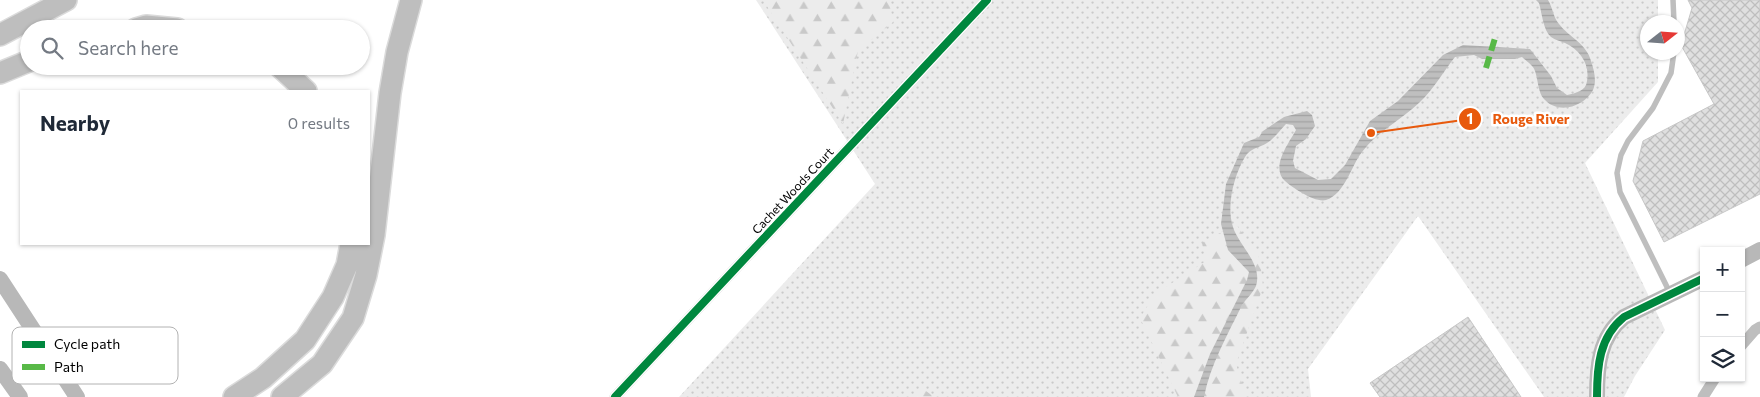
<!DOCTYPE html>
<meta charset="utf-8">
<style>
:root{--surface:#fff;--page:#f6f6f7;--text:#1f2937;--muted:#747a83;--line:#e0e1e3}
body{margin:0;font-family:Commissioner,sans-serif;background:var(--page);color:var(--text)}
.controls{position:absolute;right:15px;bottom:15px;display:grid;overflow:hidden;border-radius:0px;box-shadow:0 1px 4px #0004}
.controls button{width:45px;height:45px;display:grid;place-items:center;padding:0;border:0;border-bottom:1px solid var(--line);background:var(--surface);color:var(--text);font:25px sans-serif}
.compass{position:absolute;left:1640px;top:15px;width:45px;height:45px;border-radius:50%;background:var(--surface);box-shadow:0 1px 4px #0004;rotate:73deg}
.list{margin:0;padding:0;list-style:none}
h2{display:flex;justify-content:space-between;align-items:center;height:65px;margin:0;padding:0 20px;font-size:21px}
h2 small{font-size:16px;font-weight:400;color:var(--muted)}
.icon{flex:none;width:28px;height:28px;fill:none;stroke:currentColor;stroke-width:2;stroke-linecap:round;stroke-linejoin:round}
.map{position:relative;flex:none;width:1760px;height:397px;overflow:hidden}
.search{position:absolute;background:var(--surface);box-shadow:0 1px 4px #0004;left:20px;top:20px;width:350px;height:55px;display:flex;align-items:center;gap:12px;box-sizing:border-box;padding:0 18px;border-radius:28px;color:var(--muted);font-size:19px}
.panel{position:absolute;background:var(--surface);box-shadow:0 1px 4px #0004;left:20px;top:90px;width:350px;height:155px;border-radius:0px}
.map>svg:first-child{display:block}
.grass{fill:url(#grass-dots)}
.forest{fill:url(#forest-firs)}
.water{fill:url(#water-rules)}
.building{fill:url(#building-cross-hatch);stroke:#c7c7c7}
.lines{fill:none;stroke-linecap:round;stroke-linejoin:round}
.highway-casing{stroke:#dbdbdb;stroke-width:24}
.lane{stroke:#bebebe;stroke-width:5.5}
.street{stroke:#bebebe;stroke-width:11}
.secondary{stroke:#b8b8b8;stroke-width:16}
.highway{stroke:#bebebe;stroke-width:21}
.quiet{stroke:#58b947;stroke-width:6;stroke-dasharray:12 6;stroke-linecap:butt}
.cycleway-casing{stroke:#fff;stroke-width:11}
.cycleway{stroke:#00873e;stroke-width:8}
.labels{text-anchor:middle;stroke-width:5;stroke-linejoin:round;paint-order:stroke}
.street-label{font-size:12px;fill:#000;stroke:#fff}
.key{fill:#fff;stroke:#b2b2b2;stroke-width:1}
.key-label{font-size:14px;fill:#000}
.leader{fill:none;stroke:#e8590c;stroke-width:2}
.callout-dot{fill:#e8590c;stroke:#fff;stroke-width:2}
.mark-label{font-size:15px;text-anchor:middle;font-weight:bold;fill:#fff}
.callout-label{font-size:14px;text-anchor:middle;font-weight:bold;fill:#e8590c;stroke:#fff;stroke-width:5;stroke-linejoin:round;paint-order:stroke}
</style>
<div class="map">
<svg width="1760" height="397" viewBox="0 0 1760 397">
<defs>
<pattern id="grass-dots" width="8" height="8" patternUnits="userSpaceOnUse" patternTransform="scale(1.25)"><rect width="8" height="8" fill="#ececec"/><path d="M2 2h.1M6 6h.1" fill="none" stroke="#c9c9c9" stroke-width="1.8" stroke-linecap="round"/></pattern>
<pattern id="forest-firs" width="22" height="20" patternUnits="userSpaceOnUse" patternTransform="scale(1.25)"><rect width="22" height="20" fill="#ececec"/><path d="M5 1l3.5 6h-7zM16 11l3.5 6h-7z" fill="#c9c9c9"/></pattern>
<pattern id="water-rules" width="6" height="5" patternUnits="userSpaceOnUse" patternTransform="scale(1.25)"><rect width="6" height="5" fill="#bfbfbf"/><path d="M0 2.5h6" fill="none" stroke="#a2a2a2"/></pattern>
<pattern id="building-cross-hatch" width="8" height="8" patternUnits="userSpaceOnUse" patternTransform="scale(1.25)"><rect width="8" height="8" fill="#dfdfdf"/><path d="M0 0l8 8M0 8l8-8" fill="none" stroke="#bebebe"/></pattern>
</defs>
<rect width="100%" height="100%" fill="#fff"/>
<path class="grass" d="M756 0H1658V22H1648V52L1658 53V82L1585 163 1665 330 1635 376 1624 397H1544L1418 216 1308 369 1311 397H679L875 184Z"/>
<path class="forest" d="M763 0H889L893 22 858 51 843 124Z
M1236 224 1260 259 1263 287 1236 364 1246 397H1178L1140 318 1155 294 1206 261 1202 243Z
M922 388 934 397H911Z"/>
<path class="water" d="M1536 0H1548C1553 8 1553 17 1559 24 1569 37 1587 44 1591 61 1594 70 1597 81 1593 90 1584 107 1558 115 1544 99 1538 93 1538 79 1535 71 1533 65 1526 61 1522 57L1515 59H1482L1474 55 1455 57C1443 72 1433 90 1420 102 1401 120 1378 131 1362 152 1351 166 1345 194 1326 200 1315 203 1293 188 1285 181 1270 167 1289 143 1296 130L1293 125 1286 124C1280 130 1274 139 1267 143 1259 148 1250 148 1245 157 1234 175 1226 206 1233 227 1239 246 1263 264 1256 286 1253 293 1246 299 1242 305 1228 334 1210 365 1204 397H1194L1210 354 1247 280 1249 272 1228 250 1221 224 1226 184 1244 143 1259 137 1263 131 1284 117 1307 111 1312 115 1315 126 1306 139 1296 146 1293 161 1295 168 1318 180 1331 179 1345 165 1370 121 1398 101 1443 55 1463 45 1530 49 1551 76 1557 88 1567 95C1576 93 1586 91 1587 81 1590 64 1580 50 1565 43 1561 41 1555 40 1551 37 1543 30 1542 13 1539 3Z"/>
<path class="building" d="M1688 0H1760V194L1664 242 1633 181 1643 141 1714 104 1681 45 1692 8Z
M1468 317 1521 397H1380L1370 383Z"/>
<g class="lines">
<g class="highway-casing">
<path id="highway" d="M136 29 146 26 177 29
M0 35 66 0
M279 66 306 91
M0 73 29 61
M234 397 263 378 305 340 333 297 347 265 351 244
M282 397 322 364 353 318 366 275 374 235 390 93 397 52 411 0"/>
</g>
<path class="lane" d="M1673 0 1674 22
M1670 293 1620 192 1617 173 1621 155 1628 141 1653 108 1671 73 1674 52"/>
<path class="street" d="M1741 346 1755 330 1760 327
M615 397 987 0
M1703 397 1715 378"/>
<path class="secondary" d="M1741 260 1760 250
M0 279 77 397
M0 369 20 397
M1597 397C1597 367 1599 337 1624 317L1704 278"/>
<use href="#highway" class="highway"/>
<path class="quiet" d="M1486 68 1495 38"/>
<g class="cycleway-casing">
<path id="cycleway" d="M615 397 987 0
M1597 397C1597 367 1599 337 1624 317L1704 278"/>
</g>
<use href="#cycleway" class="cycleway"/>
</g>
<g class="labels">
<g class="street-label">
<text transform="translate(793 191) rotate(-47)" y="4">Cachet Woods Court</text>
</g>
</g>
<rect x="12" y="327" width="166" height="57" rx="8" class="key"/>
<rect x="22" y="341" width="23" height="7" fill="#00873e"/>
<rect x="22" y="364" width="23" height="6" fill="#58b947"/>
<g class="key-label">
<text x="54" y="349">Cycle path</text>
<text x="54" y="372">Path</text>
</g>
<path class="leader" d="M1371 133L1470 119"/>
<g class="callout-dot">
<circle cx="1371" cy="133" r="5"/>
<circle cx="1470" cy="119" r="12"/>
</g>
<g class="mark-label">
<text x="1470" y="124">1</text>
</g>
<g class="callout-label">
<text x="1531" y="124">Rouge River</text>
</g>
</svg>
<div class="controls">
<button>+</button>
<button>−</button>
<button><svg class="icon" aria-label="layers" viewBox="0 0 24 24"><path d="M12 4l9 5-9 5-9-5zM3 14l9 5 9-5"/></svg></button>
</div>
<svg class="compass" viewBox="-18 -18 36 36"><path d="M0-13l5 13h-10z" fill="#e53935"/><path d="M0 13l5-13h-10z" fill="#747a83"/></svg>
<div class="search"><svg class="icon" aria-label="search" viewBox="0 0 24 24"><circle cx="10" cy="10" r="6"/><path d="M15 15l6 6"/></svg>Search here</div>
<section class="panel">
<h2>Nearby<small>0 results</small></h2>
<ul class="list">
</ul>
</section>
</div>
